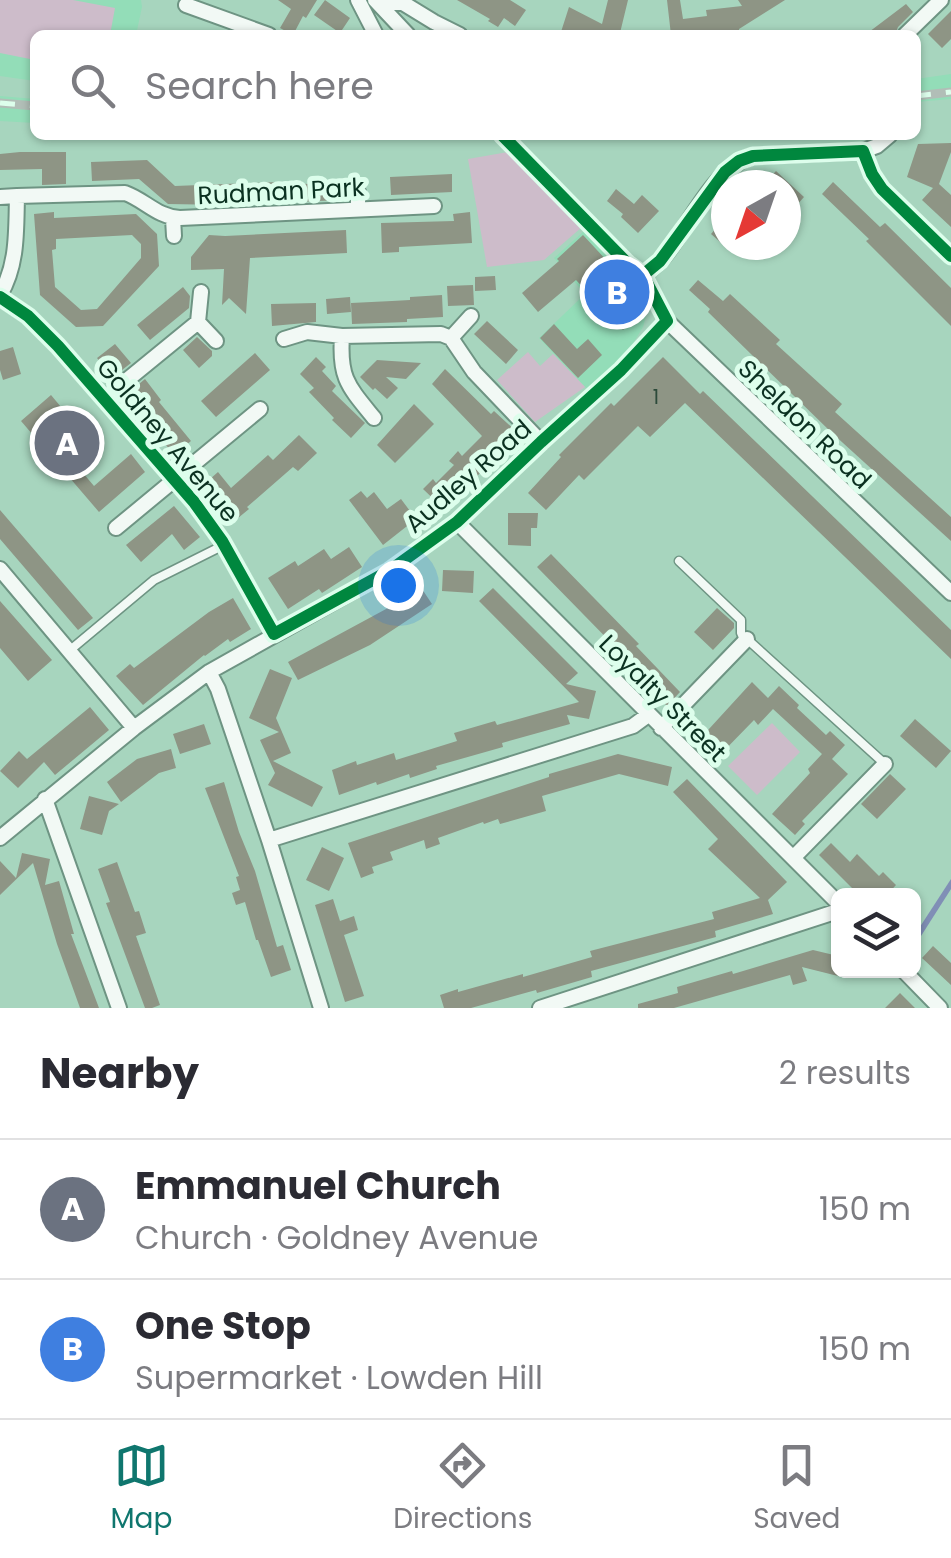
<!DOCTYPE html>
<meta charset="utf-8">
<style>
:root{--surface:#fff;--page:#f2f2f3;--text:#2b2b33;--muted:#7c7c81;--line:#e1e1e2;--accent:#0f766e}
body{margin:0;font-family:Poppins,sans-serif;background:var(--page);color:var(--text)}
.controls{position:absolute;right:30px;bottom:30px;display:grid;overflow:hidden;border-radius:15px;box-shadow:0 2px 8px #0004}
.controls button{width:90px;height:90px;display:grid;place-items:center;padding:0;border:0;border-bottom:2px solid var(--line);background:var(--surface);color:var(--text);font:50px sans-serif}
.compass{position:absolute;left:711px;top:170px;width:90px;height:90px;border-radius:50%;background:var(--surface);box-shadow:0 2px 8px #0004;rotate:220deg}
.you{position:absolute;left:398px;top:585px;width:35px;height:35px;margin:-25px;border:8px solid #fff;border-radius:50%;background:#1a73e8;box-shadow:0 0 0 15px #1a73e833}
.badge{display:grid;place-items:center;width:65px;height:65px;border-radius:50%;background:var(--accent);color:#fff;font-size:32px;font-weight:700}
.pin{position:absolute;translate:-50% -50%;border:5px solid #fff;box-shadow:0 2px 10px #0006}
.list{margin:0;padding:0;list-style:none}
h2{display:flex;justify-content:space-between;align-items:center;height:130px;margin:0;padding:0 40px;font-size:42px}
h2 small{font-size:32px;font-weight:400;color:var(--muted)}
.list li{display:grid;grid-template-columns:65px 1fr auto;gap:30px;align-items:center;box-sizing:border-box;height:140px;padding:0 40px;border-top:2px solid var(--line)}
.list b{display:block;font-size:38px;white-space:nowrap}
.list p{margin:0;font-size:32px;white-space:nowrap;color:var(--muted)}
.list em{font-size:32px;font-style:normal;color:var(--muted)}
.icon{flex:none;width:55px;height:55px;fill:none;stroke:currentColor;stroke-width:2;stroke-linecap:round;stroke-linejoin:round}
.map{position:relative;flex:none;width:951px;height:1008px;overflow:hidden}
.search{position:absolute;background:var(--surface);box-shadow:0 2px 8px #0004;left:30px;right:30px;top:30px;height:110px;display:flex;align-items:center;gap:25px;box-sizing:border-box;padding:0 35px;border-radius:15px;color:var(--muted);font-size:38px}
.sheet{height:410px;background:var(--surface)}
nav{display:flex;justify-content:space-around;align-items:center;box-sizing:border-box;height:140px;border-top:2px solid var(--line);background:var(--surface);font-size:28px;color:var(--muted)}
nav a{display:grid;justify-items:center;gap:5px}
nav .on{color:var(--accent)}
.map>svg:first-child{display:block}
.built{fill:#93ddb8}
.green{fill:#cdbcca}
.water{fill:#808fb6}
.building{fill:#8e9585;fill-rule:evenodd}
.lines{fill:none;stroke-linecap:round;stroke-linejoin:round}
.lane-casing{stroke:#6e9483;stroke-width:11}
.street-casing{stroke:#6e9483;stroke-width:18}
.lane{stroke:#f2f9f5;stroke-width:8}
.street{stroke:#f2f9f5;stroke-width:14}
.rail-casing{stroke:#b1beb7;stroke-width:9}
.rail{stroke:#ddfeec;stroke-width:5;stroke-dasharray:15;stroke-linecap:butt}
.cycleway-casing{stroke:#ddfeec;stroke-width:19}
.cycleway{stroke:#00873e;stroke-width:12}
.labels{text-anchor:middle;stroke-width:10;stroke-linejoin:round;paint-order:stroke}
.number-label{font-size:20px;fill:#2c4a3a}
.street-label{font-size:25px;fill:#0b3121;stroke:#ddfeec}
</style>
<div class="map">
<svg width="951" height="1008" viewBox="0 0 951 1008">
<rect width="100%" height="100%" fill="#a7d5be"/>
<path class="built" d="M0 0H141L142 7 136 35H35V81L0 76Z
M951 74V99L916 102V79Z
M0 96 35 99V123L0 121Z
M584 231 644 290 648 309 643 327 631 347 588 390 539 338 585 294 554 258Z"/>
<path class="green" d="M0 0H73L115 8 110 35H35V60L0 53Z
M508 152 582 227 544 260 487 267 468 159Z
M528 352 540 366 553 354 585 387 535 422 497 380Z
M772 723 800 752 757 795 728 766Z"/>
<path class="water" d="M951 879V889L914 947V936Z"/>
<path class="building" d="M278 0H317L306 18 303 16 293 35 280 28 291 9Z
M325 0 350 18 340 33 314 15Z
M457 0H510L526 10 515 26 504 18 498 27 488 21 490 19Z
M608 0H628L620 33 624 35H560L569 7 602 24Z
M667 0H680L683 19 707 16 706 10 742 6 738 0H785L739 29V33L713 35H671Z
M906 4 913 12 898 27 895 35H865Z
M951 11V39L942 48 928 34Z
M951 143V152L939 184 951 195V227L922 200 933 188 907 177 918 144Z
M20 152H66V184L42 185V169L0 170V154Z
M147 160 175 186 302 181V184L341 183V200L227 205 168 204 139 179 92 181 91 162Z
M776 171 804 197 796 206 786 197V185H763Z
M452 174V192L391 195 390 177Z
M833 182 880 227 885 223 951 288V326L866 241 869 239 822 194Z
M616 189 634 204 642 195 659 211 638 233 621 217 623 214 607 201Z
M54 212V218L136 214 157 234 159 266 103 326 76 327 40 295 34 214ZM132 235 141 244V258L97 309 81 310 55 287 52 250 56 249V239Z
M470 212 472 243 399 247V252L382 253 381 223 454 221 453 214Z
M726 217V247L711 234Z
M346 230 347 253 250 258 246 314 229 298 222 305 224 269 191 270V257L209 235 225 236Z
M583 235 636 292 627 300 640 313 623 330 610 317 607 320 589 302 593 298 576 280 538 312 522 293 559 261 557 259Z
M495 276 496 290 475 291V277Z
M698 280 723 301 730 294 780 340 776 344 842 404 835 412 951 517V541L832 433 708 312 710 309 689 290Z
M473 285 474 305 448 306 447 286Z
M183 287 190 296 189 308 150 340 137 325Z
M442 295 443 317 407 319V322L352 324 351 303 392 301 410 300V297Z
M350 297 351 312 327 314 326 299Z
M316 303V322L272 326 271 304Z
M487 321 518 350 506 364 474 334Z
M554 324 577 349 588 339 602 355 578 378 540 338Z
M197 337 212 351V356L199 368 183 350Z
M115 344 131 363 113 377 97 358Z
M13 347 21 374 3 380 0 370V351Z
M255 353 270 370 216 417 201 401Z
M316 357 326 367 322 371 336 386 332 391 365 423 351 438 332 420 334 418 309 392 314 388 300 374Z
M663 357 700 394 703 391 951 630V659L685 403 650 437 638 426 584 480 579 475 546 510 528 493 561 457 559 455 611 403 614 406Z
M377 360 421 363 406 379 386 377 398 388 387 399 375 388 373 390 360 377Z
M445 369 491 414 494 411 518 433 445 510 423 489 433 479 436 483 454 465 449 461 458 451 462 456 482 436 432 384Z
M145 379 161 400 159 402 191 441 174 455 149 424 151 422 128 393Z
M51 395 71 419 85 422 95 435 94 452 77 466 94 486 131 454 145 472 99 512 21 421Z
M414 404 434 424 395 463 377 445Z
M299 435 317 453 298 471 293 467 247 507 249 509 232 523 201 487 218 472 231 488 268 455 273 460Z
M361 491 367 498 374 492 387 509 401 499 416 519 383 545 349 500Z
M174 506 200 537 184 550 172 534 141 562 126 545Z
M0 510 93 618 78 630 0 539Z
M508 513H538L537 528H531V546L508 545Z
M349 547 362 567 322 593 319 589 288 609 268 578 295 561 298 566 324 549 331 559Z
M551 554 639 644 636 646 680 692 667 706 627 664 629 661 537 567Z
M443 570 474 571 473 593 442 591Z
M420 586 432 604 370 645 298 680 288 662 399 602 398 601Z
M493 588 578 673 566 684 596 691 589 719 567 715 570 724 502 743 503 747 436 766 437 769 410 778 409 774 377 785 376 782 339 795 332 770 356 761 357 765 394 753 396 760 457 741 454 733 495 721 497 725 579 702 479 601Z
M233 598 251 629 230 642 228 639 205 656 204 655 143 705 116 676 130 664 134 668 209 612Z
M0 601 52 660 28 681 0 648Z
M717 608 734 623V628L713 650 694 632Z
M270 669 292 678 276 718 291 753 273 761 323 787 312 807 268 785 275 773 260 740 279 732 249 718Z
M752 682 768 698 779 686 799 705 797 708 826 735 830 731 845 745 832 759 848 774 802 821 805 824 795 835 772 814 810 773 808 769 822 754 773 709 758 725 754 720 716 759 698 741Z
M90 707 109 730 55 775 44 762 18 788 0 771 19 751 27 759Z
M915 719 951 751 936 768 900 736Z
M204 724 211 744 180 754 173 734Z
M171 749 176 768 159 773 121 802 107 782 137 759Z
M618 754 672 767 668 786 619 774 542 796 546 811 500 824 498 819 484 824 483 822 438 838 440 844 426 849 424 840 390 852 393 860 372 867 374 873 361 878 348 843 549 777V774Z
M890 774 906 789 877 819 861 804Z
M687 779 787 882 768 900 773 914 715 931 716 937 591 971 592 977 537 993 536 990 471 1008H444L440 995 458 989V992L523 974V977L592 957 590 951 714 919 712 912 760 898 708 849 718 839 673 792Z
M224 782 239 832 255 871 277 947 283 945 291 970 271 977 258 940H256L245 902 236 905 232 893 240 890 236 877 239 876 205 788Z
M89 796 119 804 109 811 102 835 80 829Z
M831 843 850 862 857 854 879 876 883 872 896 885 886 896H860L819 855Z
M322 847 344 858 329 891 306 880Z
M22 853 50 859 45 885 59 881 74 934H71L99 1008H80L57 944 33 863 0 895V861L16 878Z
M117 862 135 912 139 911 146 933 136 936 160 1005 152 1008H145L106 903 110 902 98 869Z
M333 899 340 921 354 916 358 930 344 935 364 996 345 1002 315 905Z
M933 946 951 963V985L922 958Z
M813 950 838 956V976L802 967 807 981 793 985 790 975 674 1008H638V1004L678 993 677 987 732 971 733 974Z
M900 993 915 1008H885Z"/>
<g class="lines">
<g class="lane-casing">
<path id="lane" d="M679 561 741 620V633L745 642
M747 639 885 764
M69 651 154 580 224 545"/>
</g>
<g class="street-casing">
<path id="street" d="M358 0 376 35
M375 0 408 35
M376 1 403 3 434 22 460 35
M186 5 269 35
M905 35 941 0
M502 135 628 264 643 275 667 321 951 593
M863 151 872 174 882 189 951 256
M358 192V209
M0 197 17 196
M173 218 174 236
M643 275C650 270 657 265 662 259 688 229 713 167 753 156L863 151 877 146 890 135
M201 292 198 322 216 341
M0 295C18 264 16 231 17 196L125 193C145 200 157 217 180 218L434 206
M0 297 28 316 58 346 194 502 222 541 274 634
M451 338 471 316
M284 339 307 332 342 336
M105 398 198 322
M374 418C348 386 339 378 342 336L441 334 451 338 474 372 541 442
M457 522 838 903
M116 528 260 409
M0 569 134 728
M209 672 218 689 269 840 321 1008
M661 728 747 639
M45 799 119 1008
M0 838 134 728 209 672 389 571 457 522 541 442 621 370 667 321
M269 840 633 726 648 715
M793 858 885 764
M904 971 940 1008
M540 1008 838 911"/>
</g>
<use href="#lane" class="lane"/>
<use href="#street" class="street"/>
<g class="rail-casing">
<path id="rail" d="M916 96 951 92
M0 103 35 106"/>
</g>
<use href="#rail" class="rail"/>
<g class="cycleway-casing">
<path id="cycleway" d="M643 275 660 261 725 172 739 161 753 156 863 151 872 174 882 189 951 256
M0 297 28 316 58 346 194 502 222 541 274 634 389 571 457 522 541 442 621 370 667 321 643 275 628 264 502 135"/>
</g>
<use href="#cycleway" class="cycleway"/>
</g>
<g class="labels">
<g class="number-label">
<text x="656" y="404">1</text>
</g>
<g class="street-label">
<text transform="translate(281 191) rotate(-3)" y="9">Rudman Park</text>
<text transform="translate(805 424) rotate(44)" y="9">Sheldon Road</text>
<text transform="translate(168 440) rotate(50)" y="9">Goldney Avenue</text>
<text transform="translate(468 476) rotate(-41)" y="9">Audley Road</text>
<text transform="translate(663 698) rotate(45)" y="9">Loyalty Street</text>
</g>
</g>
</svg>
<div class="controls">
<button><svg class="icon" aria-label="layers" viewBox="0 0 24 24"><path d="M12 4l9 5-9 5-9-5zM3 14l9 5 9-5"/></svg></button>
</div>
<svg class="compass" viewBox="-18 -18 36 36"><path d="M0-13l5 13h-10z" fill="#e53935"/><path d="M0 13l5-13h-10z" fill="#7c7c81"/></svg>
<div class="you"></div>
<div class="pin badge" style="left:67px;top:443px;background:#6b7280">A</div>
<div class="pin badge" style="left:617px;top:292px;background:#3f7fe0">B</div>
<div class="search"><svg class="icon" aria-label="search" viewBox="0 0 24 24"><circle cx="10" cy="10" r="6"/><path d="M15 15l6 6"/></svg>Search here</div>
</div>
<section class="sheet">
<h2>Nearby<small>2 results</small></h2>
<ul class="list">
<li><span class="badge" style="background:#6b7280">A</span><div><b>Emmanuel Church</b><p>Church · Goldney Avenue</p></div><em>150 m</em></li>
<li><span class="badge" style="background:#3f7fe0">B</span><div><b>One Stop</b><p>Supermarket · Lowden Hill</p></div><em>150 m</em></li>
</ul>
</section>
<nav>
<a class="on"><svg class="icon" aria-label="map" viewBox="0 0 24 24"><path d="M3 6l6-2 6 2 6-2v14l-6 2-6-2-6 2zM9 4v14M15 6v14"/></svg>Map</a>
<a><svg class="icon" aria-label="directions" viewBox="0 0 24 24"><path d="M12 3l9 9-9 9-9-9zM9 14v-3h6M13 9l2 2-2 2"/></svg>Directions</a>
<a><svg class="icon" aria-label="saved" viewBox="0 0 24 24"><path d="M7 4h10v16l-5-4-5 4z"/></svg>Saved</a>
</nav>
